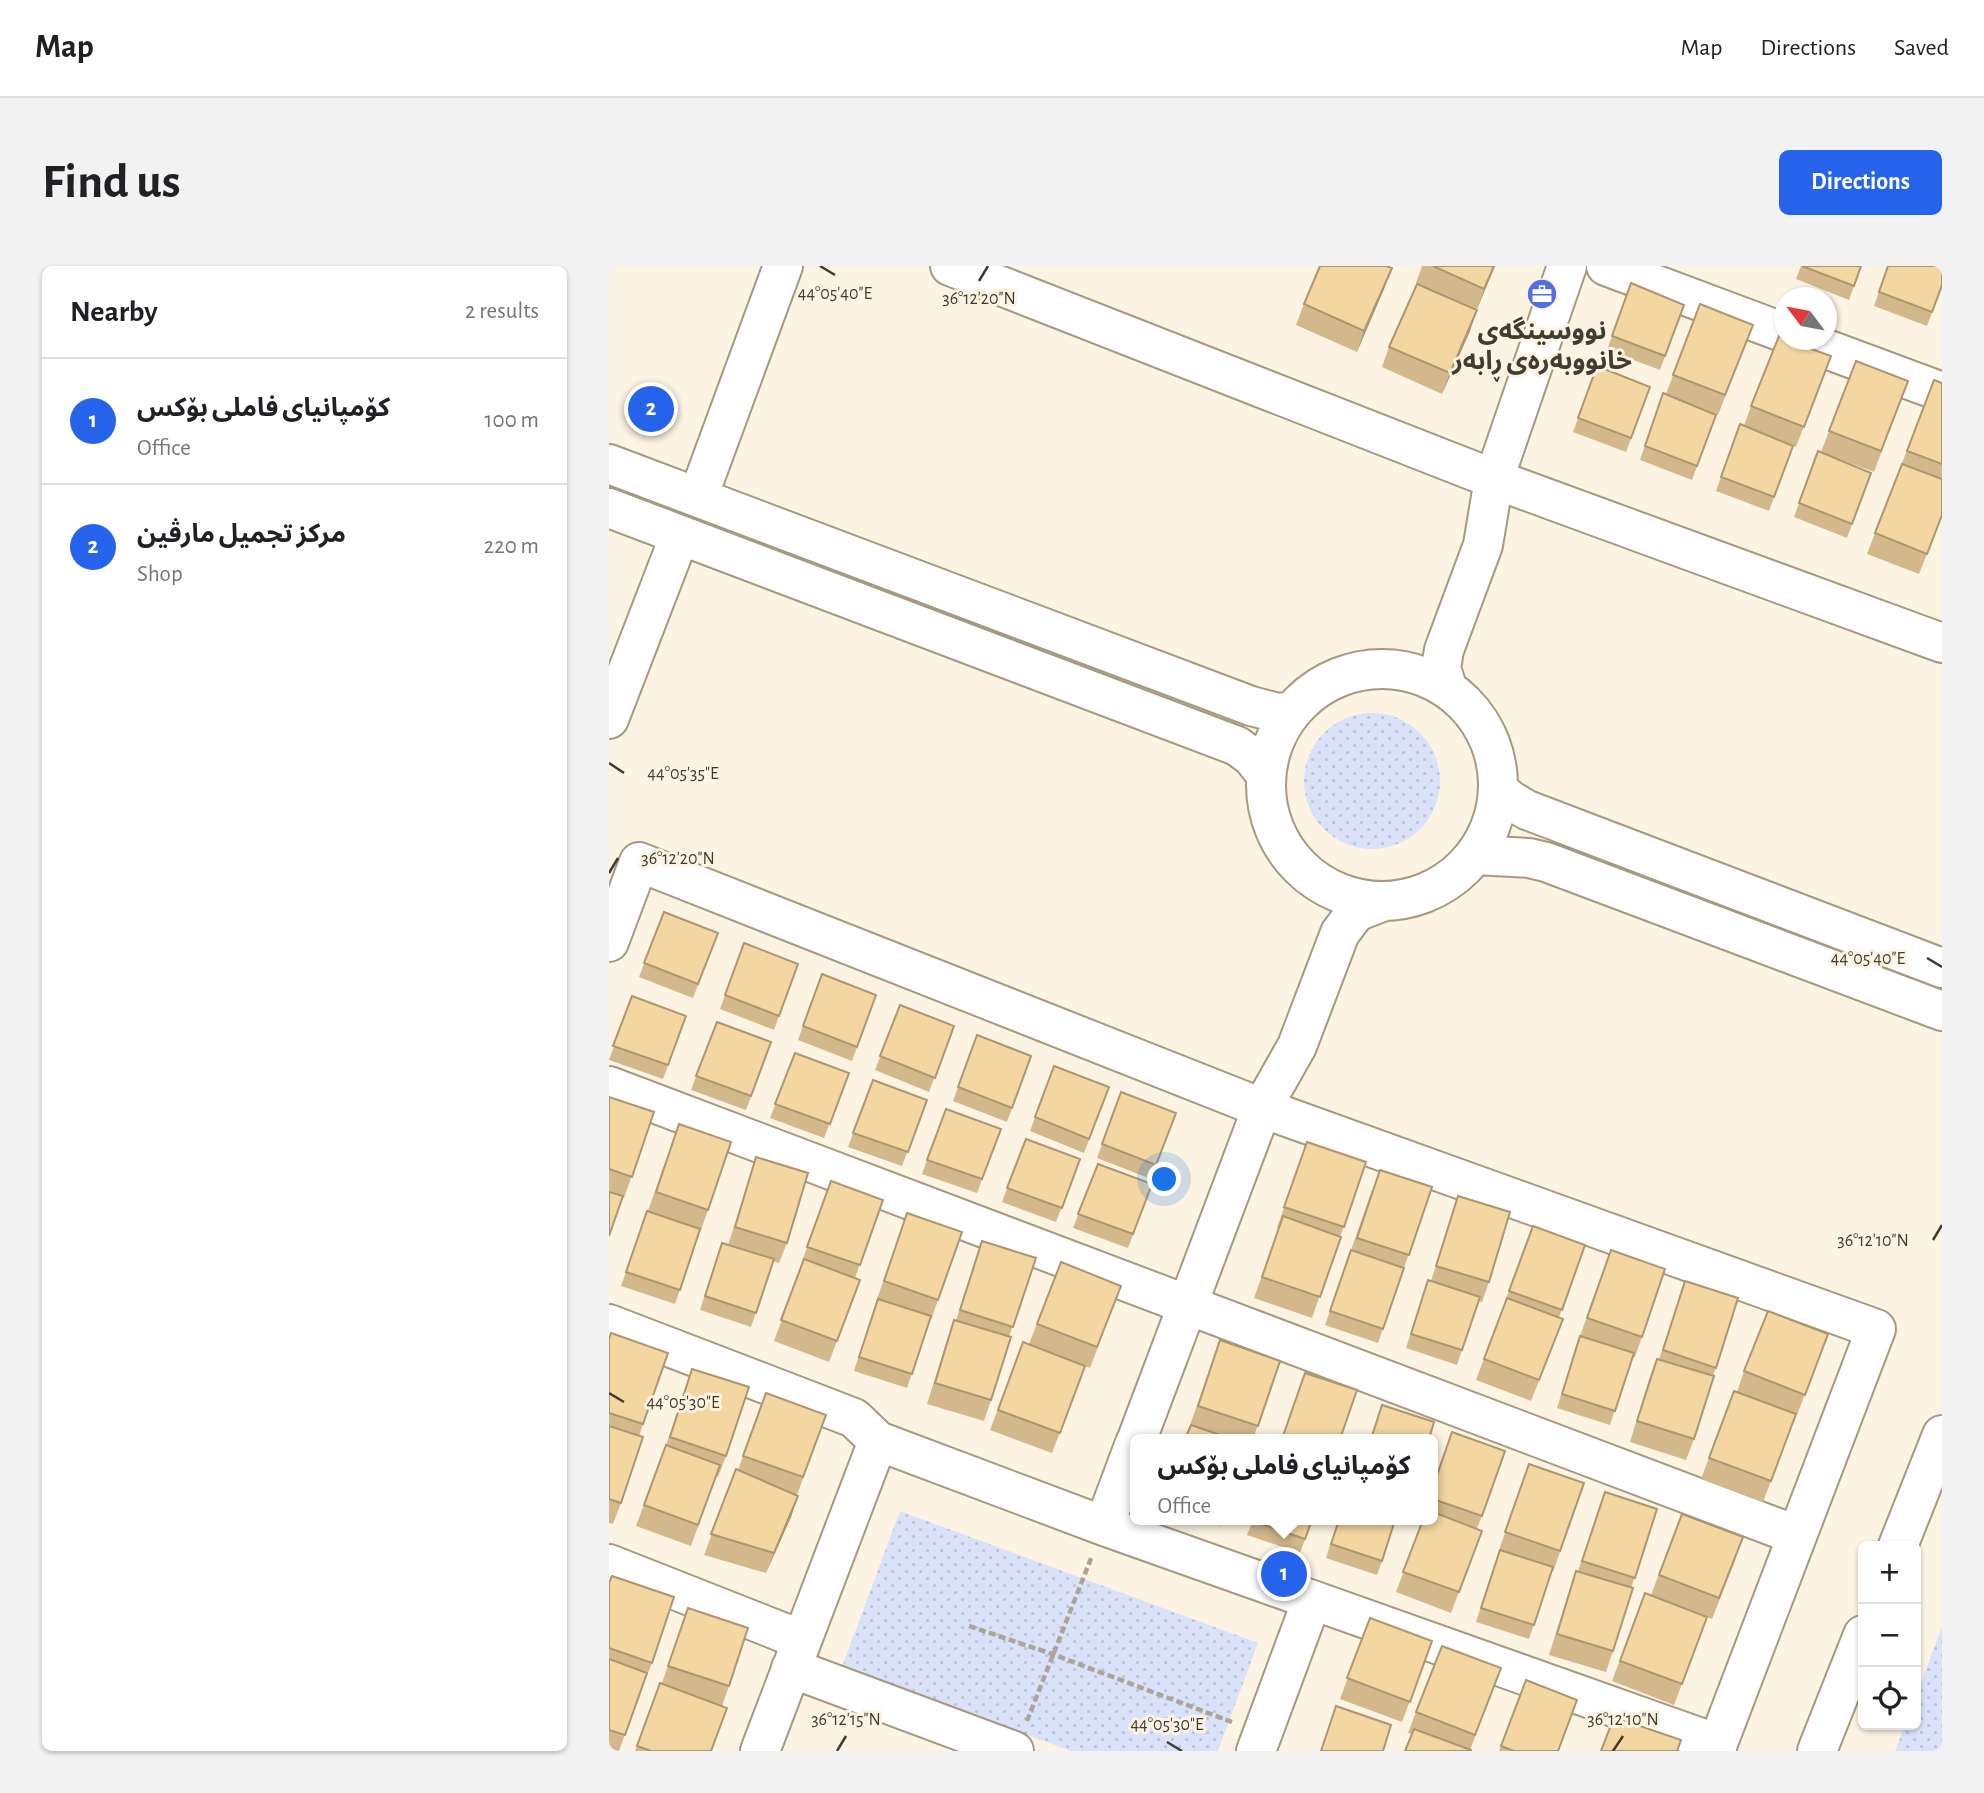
<!DOCTYPE html>
<meta charset="utf-8">
<style>
:root{--surface:#fff;--page:#f2f2f2;--text:#202124;--muted:#757577;--line:#e0e0e0;--accent:#2563eb}
body{margin:0;font-family:"Alegreya Sans","Noto Sans Arabic",sans-serif;background:var(--page);color:var(--text)}
.controls{position:absolute;right:21px;bottom:21px;display:grid;overflow:hidden;border-radius:10px;box-shadow:0 2px 5px #0004}
.controls button{width:63px;height:63px;display:grid;place-items:center;padding:0;border:0;border-bottom:2px solid var(--line);background:var(--surface);color:var(--text);font:35px sans-serif}
.compass{position:absolute;left:1165px;top:21px;width:63px;height:63px;border-radius:50%;background:var(--surface);box-shadow:0 2px 5px #0004;rotate:302deg}
.you{position:absolute;left:556px;top:914px;width:24px;height:24px;margin:-18px;border:5px solid #fff;border-radius:50%;background:#1a73e8;box-shadow:0 0 0 10px #1a73e833}
.badge{display:grid;place-items:center;width:46px;height:46px;border-radius:50%;background:var(--accent);color:#fff;font-size:23px;font-weight:700}
.pin{position:absolute;translate:-50% -50%;border:4px solid #fff;box-shadow:0 2px 7px #0006}
.popup{position:absolute;left:521px;top:1168px;width:308px;height:91px;box-sizing:border-box;display:grid;place-content:center;border-radius:10px;background:var(--surface);filter:drop-shadow(0 2px 5px #0005);font-size:23px;white-space:nowrap;color:var(--muted)}
.popup b{font-size:26px;color:var(--text)}
.popup::after{content:'';position:absolute;left:50%;top:100%;margin-left:-14px;border:14px solid transparent;border-top-color:var(--surface)}
.list{margin:0;padding:0;list-style:none}
h2{display:flex;justify-content:space-between;align-items:center;height:91px;margin:0;padding:0 28px;font-size:30px}
h2 small{font-size:23px;font-weight:400;color:var(--muted)}
.list li{display:grid;grid-template-columns:46px 1fr auto;gap:21px;align-items:center;box-sizing:border-box;height:126px;padding:0 28px;border-top:2px solid var(--line)}
.list b{display:block;font-size:26px;white-space:nowrap}
.list p{margin:0;font-size:23px;white-space:nowrap;color:var(--muted)}
.list em{font-size:23px;font-style:normal;color:var(--muted)}
.icon{flex:none;width:38px;height:38px;fill:none;stroke:currentColor;stroke-width:2;stroke-linecap:round;stroke-linejoin:round}
.map{position:relative;flex:none;width:1333px;height:1485px;overflow:hidden;border-radius:10px}
header{display:flex;align-items:center;gap:42px;box-sizing:border-box;height:98px;padding:0 35px;background:var(--surface);border-bottom:2px solid var(--line)}
header strong{font-size:33px}
nav{display:flex;gap:38px;margin-inline-start:auto;font-size:24px}
.intro{display:flex;align-items:center;justify-content:space-between;box-sizing:border-box;height:168px;padding:0 42px}
h1{margin:0;font-size:49px}
.button{padding:18px 32px;border-radius:10px;background:var(--accent);color:#fff;font-size:24px;font-weight:700}
main{display:flex;gap:42px;padding:0 42px}
aside{flex:1;background:var(--surface);border-radius:10px;box-shadow:0 2px 5px #0004}
.map>svg:first-child{display:block}
.green{fill:url(#green-dots)}
.lines{fill:none;stroke-linecap:round;stroke-linejoin:round}
.minor-casing{stroke:#a7997f;stroke-width:42}
.path{stroke:#aca496;stroke-width:4.5;stroke-dasharray:7 3.5;stroke-linecap:butt}
.minor{stroke:#fff;stroke-width:38}
.wall{fill:#d2b88a}
.shaded-wall{fill:#ab9671}
.building{fill:#f4d6a1;stroke:#ab9671;stroke-width:2}
.ticks{fill:none;stroke:#413b30;stroke-width:2.5}
.labels{text-anchor:middle;stroke-width:6;stroke-linejoin:round;paint-order:stroke}
.poi-label{font-size:26px;font-weight:bold;fill:#413b30;stroke:#fdf3e3}
.ticks-label{font-size:18px;text-anchor:middle;fill:#413b30;stroke:#fdf3e3;stroke-width:6;stroke-linejoin:round;paint-order:stroke}
</style>
<header>
<strong>Map</strong>
<nav><a>Map</a><a>Directions</a><a>Saved</a></nav>
</header>
<div class="intro"><h1>Find us</h1><a class="button">Directions</a></div>
<main>
<aside>
<h2>Nearby<small>2 results</small></h2>
<ul class="list">
<li><span class="badge">1</span><div><b>کۆمپانیای فاملی بۆکس</b><p>Office</p></div><em>100 m</em></li>
<li><span class="badge">2</span><div><b>مركز تجميل مارڤین</b><p>Shop</p></div><em>220 m</em></li>
</ul>
</aside>
<div class="map">
<svg width="1333" height="1485" viewBox="0 0 1333 1485">
<defs>
<pattern id="green-dots" width="8" height="8" patternUnits="userSpaceOnUse" patternTransform="scale(1.75)"><rect width="8" height="8" fill="#dae2fa"/><path d="M2 2h.1M6 6h.1" fill="none" stroke="#bcc3d7" stroke-width="1.8" stroke-linecap="round"/></pattern>
</defs>
<rect width="100%" height="100%" fill="#fdf3e3"/>
<path class="green" d="M695 515a68 68 0 1 1 136 0a68 68 0 1 1-136 0Z
M291 1245 649 1377 609 1485H462L233 1401Z
M1333 1361V1485H1286L1296 1459H1307V1430Z"/>
<g class="lines">
<g class="minor-casing">
<path id="minor" d="M341 0 885 213 1333 377
M997 0 1176 67
M1193 74 1333 126
M0 198 642 440 669 447 683 445
M89 231 174 0
M0 242 628 480 643 491 657 509
M657 519a116 116 0 1 1 232 0a116 116 0 1 1-232 0Z
M838 421 832 402 835 384 874 279 885 213 958 0
M0 453 71 269
M890 524 901 534 918 544 1333 702
M866 589 920 592 937 596 1333 745
M0 676 30 596 653 842 1267 1063 1106 1485
M0 820 1187 1269
M0 1058 245 1152 269 1175 495 1260 1109 1478
M528 1173 653 842 688 780 731 667 747 646 773 636
M495 1260 526 1177
M1289 1280 1333 1169
M0 1298 193 1374
M182 1402 405 1485
M151 1485 269 1175
M647 1485 703 1334
M1208 1485 1254 1369"/>
</g>
<path class="path" d="M360 1360 443 1388 623 1456
M418 1455 483 1290"/>
<use href="#minor" class="minor"/>
</g>
<path class="wall" d="M813 0H886L868 43 807 17Z
M1192 0H1252L1240 34 1187 13Z
M1279 0 1333 20 1318 60 1265 40Z
M783 2 775 23 748 86 687 59 695 38Z
M1022 17 1075 39 1051 104 998 84Z
M1091 38 1136 80 1109 149 1102 147 1107 149 1083 214 1031 194 1054 127 1057 128Z
M861 65 833 128 773 101 780 81Z
M1222 90 1187 181 1175 176 1184 180 1160 245 1107 225 1131 158 1135 160 1142 140Z
M1247 95 1299 115 1265 206 1212 186Z
M988 100 1041 121 1017 186 964 166Z
M1325 114 1333 117V250L1310 308 1258 288Z
M1209 185 1262 207 1238 272 1185 251Z
M55 646 109 667 84 732 30 711Z
M135 677 189 698 165 764 111 743Z
M267 729 243 795 189 774 194 760Z
M23 730 77 750 54 813 0 794Z
M291 739 345 760 320 826 266 804Z
M108 756 162 776 137 844 82 824Z
M368 769 422 790 398 856 344 835Z
M186 787 240 807 215 872 161 852Z
M445 800 500 821 475 887 421 865Z
M264 814 318 834 293 900 239 881Z
M512 826 567 847 542 913 488 892Z
M0 831 45 846 15 932 13 931 0 970Z
M337 843 392 863 368 927 313 908Z
M70 858 99 944 66 1038 12 1020Z
M417 873 471 893 447 956 393 936Z
M698 876 757 896 703 1052 645 1032 670 962H668Z
M147 891 178 977 170 997 164 995 142 1061 91 1044 108 991 119 979Z
M489 898 543 918 519 982 464 962Z
M222 915 274 934 246 1012 251 1014 220 1096 165 1075 192 1002 191 1001Z
M823 921 769 1077 716 1059 763 924Z
M849 930 880 1016 873 1036 869 1035 848 1099 797 1082 819 1014 822 1015Z
M298 947 353 966 322 1054H321L298 1122 245 1105 267 1036Z
M924 960 976 979 950 1051 954 1053 922 1135 867 1114Z
M373 975 427 992 400 1071 382 1134 375 1155 318 1138 338 1074 345 1054H347Z
M1002 984 1056 1003 1026 1091H1023L1001 1159 948 1142 966 1084Z
M452 996 512 1020 481 1102 476 1100 443 1187 381 1164 414 1076 420 1078Z
M1076 1015 1129 1032 1104 1110 1085 1173 1077 1194 1021 1176 1040 1113 1048 1093H1050Z
M1219 1068 1188 1149H1187L1154 1236 1092 1213 1125 1125 1128 1126 1135 1105Z
M0 1073 59 1087 30 1170 12 1237 4 1258 0 1257Z
M611 1074 671 1095 644 1173H576Z
M83 1103 117 1190 109 1211 107 1210 82 1280 27 1260 57 1179Z
M157 1127 217 1149 188 1229 182 1251 157 1307 95 1289 127 1203 129 1204Z
M896 1185 868 1263 873 1265 842 1347 787 1326 814 1254H824V1221Z
M920 1198 975 1217 944 1306 943 1305 920 1373 867 1356 889 1287Z
M996 1226 1048 1243 1022 1322 1004 1385 997 1406 940 1389 960 1325 967 1305H969Z
M1073 1248 1127 1292 1103 1353 1098 1351 1065 1439 1003 1415 1036 1327 1083 1345 1042 1329Z
M593 1254H613L611 1260Z
M644 1254H703L691 1287 638 1269Z
M729 1254 773 1295 768 1309 717 1292Z
M0 1317 43 1397 35 1417H34L10 1485H0Z
M79 1342 120 1420 113 1440 102 1485H26L51 1417H53Z
M761 1352 823 1375 793 1456 731 1433Z
M892 1402 861 1484 799 1467 807 1446Z
M917 1414 949 1485H890Z"/>
<path class="shaded-wall" d="M885 0H886L868 43 875 23Z
M783 2 775 23 748 86 755 65Z
M868 44 861 65 833 128 841 107Z
M189 1230 182 1251 157 1307 165 1287Z"/>
<path class="building" d="M711 0H777L783 2 755 65 695 38Z
M824 0H885L875 23Z
M1193 0H1252L1245 20Z
M1279 0H1333V19L1323 46 1270 26Z
M1022 17 1075 39 1056 90 1003 70Z
M808 18 868 44 841 107 780 81Z
M1091 38 1144 59 1116 129 1064 109Z
M1170 70 1175 72V74H1178L1222 90 1195 161 1142 140Z
M1247 95 1299 115 1272 185 1220 165Z
M988 100 1041 121 1022 172 969 152Z
M1325 114 1333 117V198L1298 185Z
M1054 127 1107 149 1088 200 1036 180Z
M1131 158 1184 180 1165 231 1112 211Z
M1209 185 1262 207 1243 258 1190 237Z
M1293 198 1333 213V249L1318 288 1266 267Z
M55 646 109 667 89 718 35 697Z
M135 677 189 698 170 750 116 729Z
M213 708 267 729 248 781 194 760Z
M23 730 77 750 59 799 4 780Z
M291 739 345 760 326 812 271 790Z
M108 756 162 776 142 830 87 810Z
M368 769 422 790 403 842 349 821Z
M186 787 240 807 221 858 166 838Z
M445 800 500 821 480 873 426 851Z
M264 814 318 834 299 886 244 867Z
M512 826 567 847 547 899 493 878Z
M0 831 45 846 23 911 0 903Z
M337 843 392 863 373 913 318 894Z
M70 858 122 876 99 944 47 926Z
M417 873 471 893 453 942 398 922Z
M698 876 757 896 735 961 675 941Z
M147 891 199 907 178 977 126 961Z
M489 898 543 918 524 968 469 948Z
M771 904 823 921 800 989 748 972Z
M222 915 274 934 251 999 198 981Z
M0 926 14 930 0 970Z
M849 930 901 946 880 1016 827 1000Z
M38 945 91 963 71 1024 17 1006Z
M298 947 353 966 329 1034 275 1015Z
M674 950 732 971 711 1031 653 1011Z
M924 960 976 979 953 1044 900 1025Z
M373 975 427 992 404 1061 351 1044Z
M113 977 165 993 147 1047 96 1030Z
M742 984 795 1002 774 1063 721 1045Z
M1002 984 1056 1003 1033 1071 978 1052Z
M195 993 251 1014 228 1075 172 1054Z
M452 996 512 1020 488 1081 428 1058Z
M819 1014 871 1031 853 1084 802 1068Z
M1076 1015 1129 1032 1107 1102 1054 1084Z
M898 1032 954 1053 930 1114 875 1093Z
M269 1033 322 1050 303 1108 250 1091Z
M1159 1045 1219 1068 1196 1129 1135 1105Z
M345 1054 402 1071 382 1134 326 1117Z
M2 1067 59 1087 34 1158 0 1147V1073Z
M971 1070 1025 1087 1006 1145 953 1128Z
M611 1074 671 1095 649 1160 589 1140Z
M414 1076 476 1100 451 1167 389 1144Z
M1048 1093 1105 1110 1085 1173 1028 1155Z
M83 1103 140 1121 117 1190 61 1171Z
M696 1107 748 1124 731 1173H673Z
M1125 1125 1187 1148 1162 1215 1100 1192Z
M157 1127 217 1149 194 1211 134 1190Z
M773 1139 825 1156 820 1173H762Z
M582 1159 623 1173H576Z
M0 1160 34 1171 12 1237 0 1233Z
M843 1166 896 1185 873 1250 824 1233V1221Z
M57 1179 111 1199 89 1259 35 1239Z
M920 1198 975 1217 951 1285 896 1266Z
M127 1203 189 1230 165 1287 102 1268Z
M996 1226 1048 1243 1026 1312 973 1295Z
M824 1246 873 1265 850 1326 794 1306 814 1254H824Z
M1073 1248 1134 1271 1110 1332 1050 1309Z
M644 1254H703L696 1273 643 1255Z
M730 1254H786L773 1295 722 1278Z
M891 1284 944 1301 925 1359 872 1342Z
M967 1305 1024 1322 1004 1385 948 1368Z
M3 1310 65 1331 43 1397 0 1382V1317Z
M1036 1327 1098 1351 1073 1418 1011 1395Z
M79 1342 139 1362 120 1420 59 1400Z
M761 1352 823 1375 801 1436 738 1412Z
M833 1380 892 1402 866 1469 807 1446Z
M0 1393 38 1407 16 1469 0 1464Z
M917 1414 968 1434 949 1485H905L892 1480Z
M51 1417 118 1442 102 1485H42L28 1480Z
M727 1440 782 1459 774 1485H712Z
M1005 1451 1072 1474 1068 1485H992Z
M805 1463 862 1484V1485H796Z"/>
<path class="ticks" d="M211 0 226 9M370 15 379 0M0 497 15 507M0 607 9 592M1318 692 1333 701M1324 974 1333 959M0 1127 15 1136M558 1476 573 1485M228 1485 237 1470M1004 1485 1014 1470"/>
<defs>
<g id="office-disc" transform="scale(1.575)"><circle r="9.5" fill="#566ce2" stroke="#fdf3e3"/><path d="M-6-3h4V-5.5h4V-3h4V5H-6ZM-1-4.5V-3h2v-1.5ZM-6 0V1H6V0Z" fill="#fff"/></g>
</defs>
<g fill-rule="evenodd">
<use href="#office-disc" x="933" y="28"/>
</g>
<g class="labels">
<g class="poi-label">
<text x="933" y="73">نووسینگەی<tspan x="933" dy="30">خانووبەرەی ڕابەر</tspan></text>
</g>
</g>
<g class="ticks-label">
<text x="226" y="33">44°05'40"E</text>
<text x="370" y="38">36°12'20"N</text>
<text x="74" y="513">44°05'35"E</text>
<text x="69" y="598">36°12'20"N</text>
<text x="1259" y="698">44°05'40"E</text>
<text x="1264" y="980">36°12'10"N</text>
<text x="74" y="1142">44°05'30"E</text>
<text x="237" y="1459">36°12'15"N</text>
<text x="1014" y="1459">36°12'10"N</text>
<text x="558" y="1464">44°05'30"E</text>
</g>
</svg>
<div class="controls">
<button>+</button>
<button>−</button>
<button><svg class="icon" aria-label="locate" viewBox="0 0 24 24"><circle cx="12" cy="12" r="6"/><path d="M12 2v4M12 18v4M2 12h4M18 12h4"/></svg></button>
</div>
<svg class="compass" viewBox="-18 -18 36 36"><path d="M0-13l5 13h-10z" fill="#e53935"/><path d="M0 13l5-13h-10z" fill="#757577"/></svg>
<div class="you"></div>
<div class="pin badge" style="left:675px;top:1308px">1</div>
<div class="popup"><b>کۆمپانیای فاملی بۆکس</b>Office</div>
<div class="pin badge" style="left:42px;top:143px">2</div>
</div>
</main>
